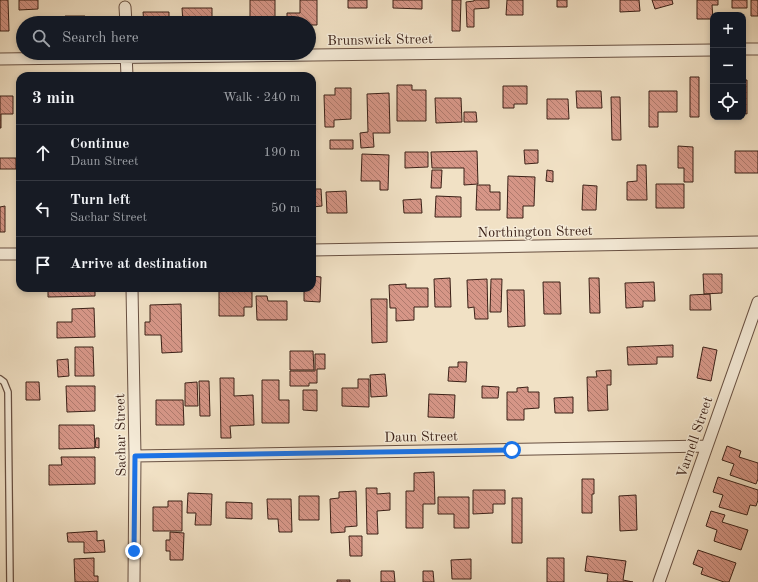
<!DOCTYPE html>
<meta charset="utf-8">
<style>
:root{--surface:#171b24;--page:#242831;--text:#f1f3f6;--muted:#9ea1a6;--line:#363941}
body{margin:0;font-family:"Old Standard TT",serif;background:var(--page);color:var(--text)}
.controls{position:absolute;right:12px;top:12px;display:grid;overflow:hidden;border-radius:8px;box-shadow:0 2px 6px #0003}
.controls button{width:36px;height:36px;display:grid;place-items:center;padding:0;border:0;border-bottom:1px solid var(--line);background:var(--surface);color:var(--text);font:20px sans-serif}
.stop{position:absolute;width:12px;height:12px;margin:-9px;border:3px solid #1a73e8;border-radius:50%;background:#fff}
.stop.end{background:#1a73e8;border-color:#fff;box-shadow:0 1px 4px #0008}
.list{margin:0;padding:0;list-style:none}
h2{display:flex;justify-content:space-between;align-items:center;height:52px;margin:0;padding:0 16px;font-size:17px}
h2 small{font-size:13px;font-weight:400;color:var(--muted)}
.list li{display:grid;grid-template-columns:26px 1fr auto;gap:12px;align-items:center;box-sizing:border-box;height:56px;padding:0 16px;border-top:1px solid var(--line)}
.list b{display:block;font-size:15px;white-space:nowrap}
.list p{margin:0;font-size:13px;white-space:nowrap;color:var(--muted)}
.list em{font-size:13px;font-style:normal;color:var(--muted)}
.icon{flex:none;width:22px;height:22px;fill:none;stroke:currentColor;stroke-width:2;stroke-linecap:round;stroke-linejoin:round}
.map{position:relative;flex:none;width:758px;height:582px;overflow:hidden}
.search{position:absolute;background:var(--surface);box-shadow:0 2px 6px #0003;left:16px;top:16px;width:300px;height:44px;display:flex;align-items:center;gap:10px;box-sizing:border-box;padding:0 14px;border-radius:22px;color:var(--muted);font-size:15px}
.panel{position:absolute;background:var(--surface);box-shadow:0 2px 6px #0003;left:16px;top:72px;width:300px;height:220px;border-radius:12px}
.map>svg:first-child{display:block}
.building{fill:url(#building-back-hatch);stroke:#3a2017}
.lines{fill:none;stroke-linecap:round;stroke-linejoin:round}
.lane-casing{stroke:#685042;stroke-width:8}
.street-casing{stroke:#685042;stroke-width:13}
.lane{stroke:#f6ecd9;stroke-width:5.5}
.street{stroke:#f6ecd9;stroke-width:11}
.route{stroke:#1a73e8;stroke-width:5}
.labels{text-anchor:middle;stroke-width:3;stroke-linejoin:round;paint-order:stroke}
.street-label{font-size:14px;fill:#3a2017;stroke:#f6ecd9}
</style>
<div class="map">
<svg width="758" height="582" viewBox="0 0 758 582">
<defs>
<pattern id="building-back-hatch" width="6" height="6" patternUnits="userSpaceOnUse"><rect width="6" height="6" fill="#d69687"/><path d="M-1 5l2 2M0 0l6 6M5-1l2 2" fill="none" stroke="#af7a6d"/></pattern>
</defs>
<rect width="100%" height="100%" fill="#f1e1c5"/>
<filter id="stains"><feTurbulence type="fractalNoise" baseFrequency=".005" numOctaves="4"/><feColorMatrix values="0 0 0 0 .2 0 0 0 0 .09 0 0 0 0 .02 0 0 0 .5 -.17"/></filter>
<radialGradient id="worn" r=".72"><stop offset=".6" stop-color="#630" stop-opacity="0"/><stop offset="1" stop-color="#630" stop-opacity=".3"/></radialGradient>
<path class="building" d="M0 0H8L9 31H0Z
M19 0H38V9L19 10Z
M250 0H275V18H250Z
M300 0H317V25H310V30H309V23H287V13H300Z
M348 0H367V8H348Z
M393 0H422V9L393 8Z
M452 0H461L460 31H452Z
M474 0H489V8L474 9V27H467L466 2 474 1Z
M507 0H523V15H506Z
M557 0H567V7H557Z
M620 0H639L640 11 620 12Z
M652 0H672L673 4 655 9Z
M697 0H718V5H712L713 19H697Z
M732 0H747V8H732Z
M751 0H758V16H751Z
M182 8H212V23H183Z
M143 12H169V23H144Z
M65 16H85L86 23H65Z
M690 77H699V117H690Z
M743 80H747V114L743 113Z
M397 85H412V90H426V121H397Z
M503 86H527V104H514V108H503Z
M335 88H351V119L334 120V127H325L324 95H335Z
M576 91H601L602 108H577Z
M649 91H677V112H658V127H649Z
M389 93 390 133H373L374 147 361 148 360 133 368 132 367 94Z
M0 96H13V114H1V128H0Z
M611 97H620L621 140H612Z
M435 98H461L462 122 436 123Z
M547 99H568L569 119H547Z
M464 112H476L477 122H464Z
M330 140H353V149H330Z
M678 146 693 147V182H684V168H678Z
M524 150H538V163L525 164Z
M477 151 478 184 464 185V168H432L431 152Z
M735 151H758V173H735Z
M405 152H428V167L405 168Z
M362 154 389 155 388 190H380V181H361Z
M0 158H16V169H0Z
M637 165H646L647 200H627V182L637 181Z
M432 170H442L441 188H431Z
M547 170 553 171V182L546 181Z
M508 176 535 177 534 206H523V218H507Z
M656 184H684V208H656Z
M477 185H490V192H500V210H476Z
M583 185 597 186 596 210H582Z
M312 189H321L322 206 312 207Z
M346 191 347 213H327L326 192Z
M436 196 461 197V217H435Z
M421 199 422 213H404L403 200Z
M5 206V232H0V207Z
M703 274H722V293L704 294Z
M312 276 321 277 320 302 304 301V288H312Z
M450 278 451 307H435L434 279Z
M589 278H599L600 313H590Z
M487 279 488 319H475L474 307 468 308 467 280Z
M491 279H502L501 312H490Z
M543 282H560L561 314H544Z
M654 282 655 301H643V307L626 308 625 283Z
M406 284V288H428V307H414V320L396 321V308H390L389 285Z
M48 288H95V296L48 297Z
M219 288H252V307H244V316H219Z
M507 290H524L525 326 508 327Z
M710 294 711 310H690V295Z
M256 296H267L268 301H287V320H257Z
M371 299H387V342L372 343Z
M181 304 182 352 162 353 161 335H145V322H150V305Z
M94 308 95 337 57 338V322H72V309Z
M673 345V357H657V364L628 365 627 347Z
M75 347H93L94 376H75Z
M703 347 717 350 711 381 697 378Z
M290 351H313L314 370H290Z
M315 354H325V369H317V383H309V386H290V371H315Z
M68 359 69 376 58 377 57 360Z
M458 362H467L466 382 448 381 449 367H458Z
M611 370V385H607L608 410 588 411 587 377H597L596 371Z
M385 374 387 396 371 397 370 375Z
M220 378H234V396L253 395 254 425 230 426 231 438H221Z
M358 379H369V407L342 406V388H358Z
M262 380H279V400H289V423H262Z
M199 381H209L210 416H200Z
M26 382H39L40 400H26Z
M197 382 198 406H185V383Z
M66 386H95V411L67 412Z
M482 386 499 387 498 398H482Z
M528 387V392H539V408L524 409V420H507V392H517V388Z
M303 390H317V411L303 410Z
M429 394 455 395 454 418 428 417Z
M573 397V413H555L554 398Z
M156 400H183L184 425H156Z
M59 425H94L95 448 59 449Z
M96 438H99V448L95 447Z
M727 446 741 451 739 457 758 463V479L756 484 730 475 734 464 722 460Z
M61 457H95V484L49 485V465H62Z
M434 472 435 504H423V528H406V491H414V473Z
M718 477 758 490V500L756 506 750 505 747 515 719 507 723 495 713 492Z
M582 479H594V494H592V513H582Z
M366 488H377V494L390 493V510L377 511 378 534H367Z
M473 490H505V504H493V513L473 514Z
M356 491 357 526 345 527V532L331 533 330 499 339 498V492Z
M188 493 212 494 211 525H195L196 513H187Z
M636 495 637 530 620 531 619 496Z
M299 496H319V520H299Z
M438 497H469V528H454V514H438Z
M512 498H522V543H512Z
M267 499H291L292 532H279L278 519H268Z
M168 501H182V531H153V507H168Z
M226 502 252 503V519L226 518Z
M711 511 725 515 722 522 748 530 741 550 714 541 717 530 706 526Z
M97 531V541L104 540 105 552 84 553V542H68L67 533Z
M170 532 184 533 183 560H170V551H166V540H170Z
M349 536H362V556H350Z
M698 550 736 563 729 582H724L701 574 703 568 693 564Z
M587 556 626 561 623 580 633 582H607L608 574 585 571Z
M94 558V576H98V582H75L74 559Z
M547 558H564V582H547Z
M471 559V579H452L451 560Z
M381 571H394L395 582H381Z
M423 571H433L434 582H423Z
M337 580H350V582H337Z"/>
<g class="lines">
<g class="lane-casing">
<path id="lane" d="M0 379 4 382 8 392 10 582"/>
</g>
<g class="street-casing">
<path id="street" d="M125 7 126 23
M743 49H758
M126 53 127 76
M0 59 713 50
M312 250 758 242
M0 254H20
M132 288 135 456 134 582
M135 456 707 446
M659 582 758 302"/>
</g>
<use href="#lane" class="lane"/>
<use href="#street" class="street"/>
</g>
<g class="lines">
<path class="route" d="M134 551 135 456 512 450"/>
</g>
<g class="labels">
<g class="street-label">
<text transform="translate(380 39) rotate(-1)" y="5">Brunswick Street</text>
<text transform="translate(535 231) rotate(-1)" y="5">Northington Street</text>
<text transform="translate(120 435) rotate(-91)" y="5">Sachar Street</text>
<text transform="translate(421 436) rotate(-1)" y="5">Daun Street</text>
<text transform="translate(694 437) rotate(-71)" y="5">Varnell Street</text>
</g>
</g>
<rect width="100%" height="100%" filter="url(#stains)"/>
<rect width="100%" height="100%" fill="url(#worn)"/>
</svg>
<div class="controls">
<button>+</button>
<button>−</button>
<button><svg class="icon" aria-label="locate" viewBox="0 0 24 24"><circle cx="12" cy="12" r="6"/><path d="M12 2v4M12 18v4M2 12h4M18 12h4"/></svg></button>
</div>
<div class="stop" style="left:512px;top:450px"></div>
<div class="stop end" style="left:134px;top:551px"></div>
<div class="search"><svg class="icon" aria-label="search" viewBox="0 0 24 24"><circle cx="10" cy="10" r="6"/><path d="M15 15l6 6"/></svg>Search here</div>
<section class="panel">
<h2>3 min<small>Walk · 240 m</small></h2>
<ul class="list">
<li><svg class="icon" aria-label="ahead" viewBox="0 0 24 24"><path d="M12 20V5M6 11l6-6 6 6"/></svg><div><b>Continue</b><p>Daun Street</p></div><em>190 m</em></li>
<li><svg class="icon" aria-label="left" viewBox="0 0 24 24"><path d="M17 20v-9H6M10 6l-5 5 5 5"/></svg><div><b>Turn left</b><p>Sachar Street</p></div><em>50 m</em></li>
<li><svg class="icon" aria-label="arrive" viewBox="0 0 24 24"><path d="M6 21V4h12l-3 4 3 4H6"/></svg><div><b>Arrive at destination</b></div></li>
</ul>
</section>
</div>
